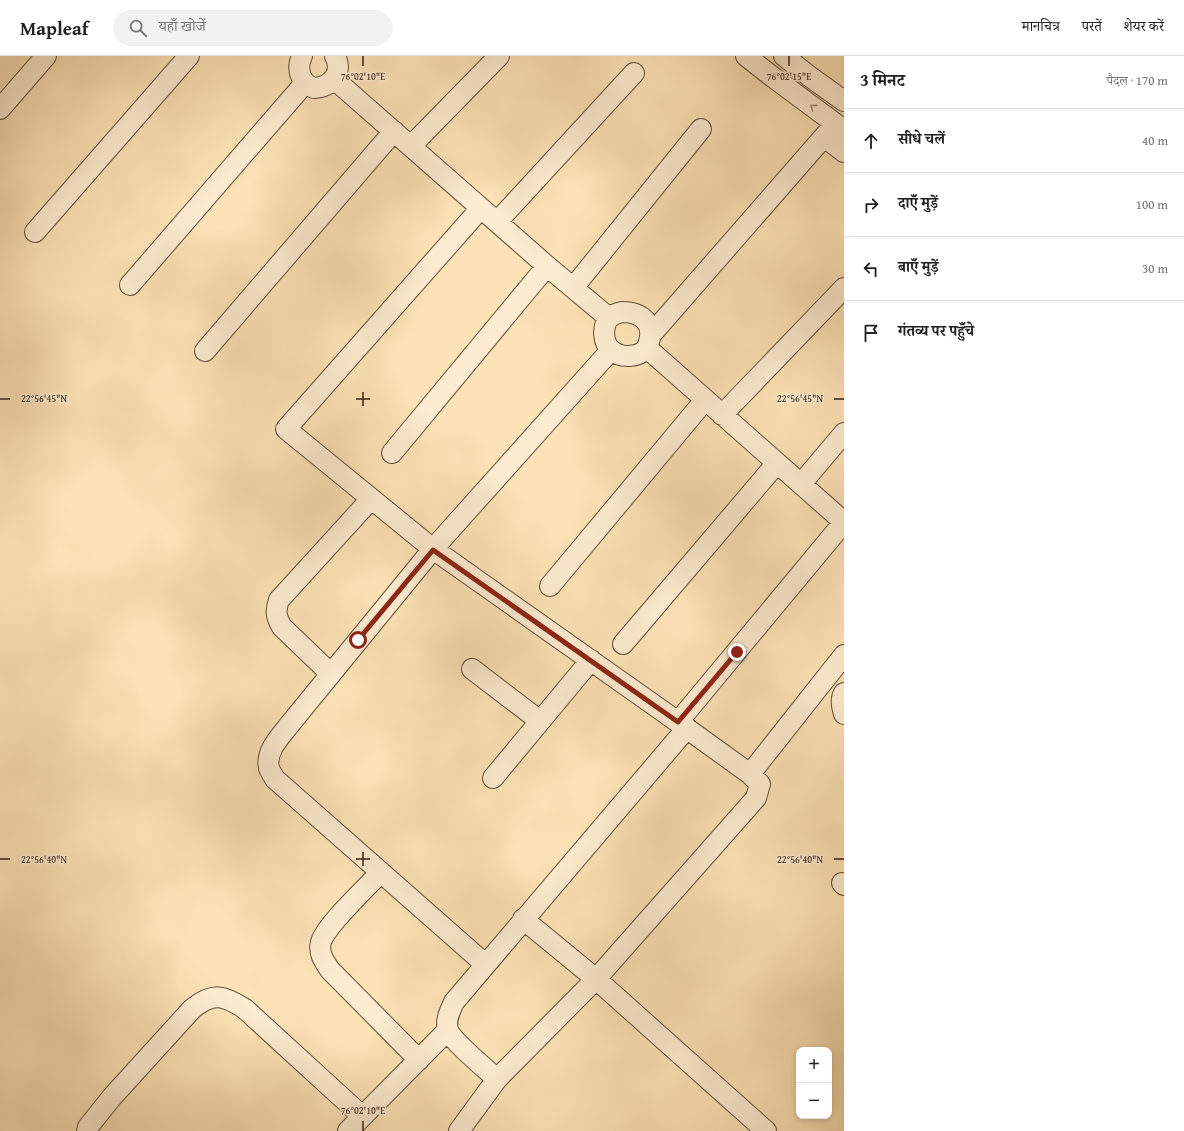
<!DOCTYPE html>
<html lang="hi">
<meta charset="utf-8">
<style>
:root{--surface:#fff;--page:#f2f2f2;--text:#222;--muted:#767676;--line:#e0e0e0}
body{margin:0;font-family:"Gentium Book Plus","Noto Serif Devanagari",serif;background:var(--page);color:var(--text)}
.controls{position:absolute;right:12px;bottom:12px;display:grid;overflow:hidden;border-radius:8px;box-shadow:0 2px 6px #0003}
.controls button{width:36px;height:36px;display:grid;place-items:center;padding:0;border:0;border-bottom:1px solid var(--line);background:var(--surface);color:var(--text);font:20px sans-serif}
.stop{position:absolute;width:12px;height:12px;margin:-9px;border:3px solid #8f2418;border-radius:50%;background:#fff}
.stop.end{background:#8f2418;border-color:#fff;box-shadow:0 1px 4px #0008}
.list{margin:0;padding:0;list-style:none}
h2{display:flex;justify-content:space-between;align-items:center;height:52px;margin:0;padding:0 16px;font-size:17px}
h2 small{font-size:13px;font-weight:400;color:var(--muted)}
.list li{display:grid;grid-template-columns:26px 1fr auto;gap:12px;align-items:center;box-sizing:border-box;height:64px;padding:0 16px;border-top:1px solid var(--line)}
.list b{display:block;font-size:15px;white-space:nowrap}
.list em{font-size:13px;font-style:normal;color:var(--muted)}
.icon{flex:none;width:22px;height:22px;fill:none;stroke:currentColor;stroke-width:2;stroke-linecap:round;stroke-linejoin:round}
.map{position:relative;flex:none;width:844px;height:1075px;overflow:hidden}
header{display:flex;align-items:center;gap:24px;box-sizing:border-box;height:56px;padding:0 20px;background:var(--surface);border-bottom:1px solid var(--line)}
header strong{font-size:19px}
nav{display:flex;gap:22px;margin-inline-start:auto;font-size:14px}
.search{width:280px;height:36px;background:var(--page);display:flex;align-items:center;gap:10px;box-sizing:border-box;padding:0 14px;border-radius:22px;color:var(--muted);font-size:15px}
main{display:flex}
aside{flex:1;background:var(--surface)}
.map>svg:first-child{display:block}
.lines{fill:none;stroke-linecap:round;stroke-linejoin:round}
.minor-casing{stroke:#62503e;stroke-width:22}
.minor{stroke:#fdecd0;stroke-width:20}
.oneway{stroke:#a0907c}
.route{stroke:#8f2418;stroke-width:5}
.ticks{fill:none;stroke:#2f2016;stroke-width:1.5}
.ticks-label{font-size:10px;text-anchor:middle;fill:#2f2016;stroke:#fdecd0;stroke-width:3;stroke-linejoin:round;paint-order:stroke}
</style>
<header>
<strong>Mapleaf</strong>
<div class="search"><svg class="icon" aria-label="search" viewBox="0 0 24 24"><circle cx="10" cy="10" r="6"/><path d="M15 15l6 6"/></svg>यहाँ खोजें</div>
<nav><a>मानचित्र</a><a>परतें</a><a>शेयर करें</a></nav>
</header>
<main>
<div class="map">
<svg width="844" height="1075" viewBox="0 0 844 1075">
<rect width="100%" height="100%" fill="#fce2b6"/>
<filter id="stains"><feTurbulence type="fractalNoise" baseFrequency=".005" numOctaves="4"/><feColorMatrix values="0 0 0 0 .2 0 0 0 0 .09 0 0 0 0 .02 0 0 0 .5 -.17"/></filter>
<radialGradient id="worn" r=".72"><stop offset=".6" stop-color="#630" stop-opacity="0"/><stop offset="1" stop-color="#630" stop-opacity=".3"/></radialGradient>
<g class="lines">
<g class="minor-casing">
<path id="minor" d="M302 0C296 13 300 27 314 32 331 31 344 17 335 0
M746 0 774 22 844 74
M784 0 809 20 844 45
M334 23 547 210 609 262
M0 53 46 0
M824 81 844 96
M411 90 499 0
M481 152 286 373 433 493 678 666
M497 166 634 17
M35 176 189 0
M130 229 305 27
M573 232 701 73
M622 256C642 256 656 268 648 289 643 302 621 303 611 294 603 287 602 272 608 263 612 259 617 257 622 256Z
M650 280 835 68
M647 292 844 466
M205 295 394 75
M722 359 844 232
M392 397 547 210
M801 428 844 377
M550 530 705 344
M623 588 777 407
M472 613 540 665
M331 618 282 571C276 561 275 555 279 544L371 443
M844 637C840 643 842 651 844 658
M750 718 678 666 844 466
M493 722 591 604
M381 816C367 831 326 869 321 886 318 897 324 905 330 914L419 1004
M842 827 844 829
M523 863 596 923 766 1075
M485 908 275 723C273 719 270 716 269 712 265 695 281 680 290 668L433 493 611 294
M497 1023C487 1014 452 985 448 974 445 964 450 955 454 946L687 672
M87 1075 88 1071 112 1041 192 953C213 936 224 939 245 953L362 1060
M348 1075 448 974
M459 1075 497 1023 596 923 756 742 760 728 750 718 844 599"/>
</g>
<use href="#minor" class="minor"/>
</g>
<defs><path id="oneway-chevron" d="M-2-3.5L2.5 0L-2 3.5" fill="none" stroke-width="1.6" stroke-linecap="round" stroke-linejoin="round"/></defs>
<use class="oneway" href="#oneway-chevron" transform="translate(813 51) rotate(-144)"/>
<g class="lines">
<path class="route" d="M358 584 433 494 678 666 737 596"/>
</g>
<path class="ticks" d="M363 0V10M789 0V10M363 336V350M0 343H10M356 343H370M834 343H844M363 796V810M0 803H10M356 803H370M834 803H844M363 1065V1075"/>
<g class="ticks-label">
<text x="363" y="24">76°02'10"E</text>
<text x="789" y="24">76°02'15"E</text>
<text x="44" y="346">22°56'45"N</text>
<text x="800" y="346">22°56'45"N</text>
<text x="44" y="807">22°56'40"N</text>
<text x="800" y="807">22°56'40"N</text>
<text x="363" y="1058">76°02'10"E</text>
</g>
<rect width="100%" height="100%" filter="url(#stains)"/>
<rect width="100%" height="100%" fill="url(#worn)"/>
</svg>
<div class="controls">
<button>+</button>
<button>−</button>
</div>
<div class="stop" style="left:358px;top:584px"></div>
<div class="stop end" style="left:737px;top:596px"></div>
</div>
<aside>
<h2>3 मिनट<small>पैदल · 170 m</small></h2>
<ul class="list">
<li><svg class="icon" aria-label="ahead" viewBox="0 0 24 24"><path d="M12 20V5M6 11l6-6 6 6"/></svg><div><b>सीधे चलें</b></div><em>40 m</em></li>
<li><svg class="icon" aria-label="right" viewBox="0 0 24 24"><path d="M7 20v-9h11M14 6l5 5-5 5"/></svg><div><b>दाएँ मुड़ें</b></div><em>100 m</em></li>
<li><svg class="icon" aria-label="left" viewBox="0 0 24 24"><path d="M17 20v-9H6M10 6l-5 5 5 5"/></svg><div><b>बाएँ मुड़ें</b></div><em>30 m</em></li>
<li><svg class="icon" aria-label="arrive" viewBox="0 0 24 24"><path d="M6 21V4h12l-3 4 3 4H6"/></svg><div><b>गंतव्य पर पहुँचे</b></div></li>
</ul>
</aside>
</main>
